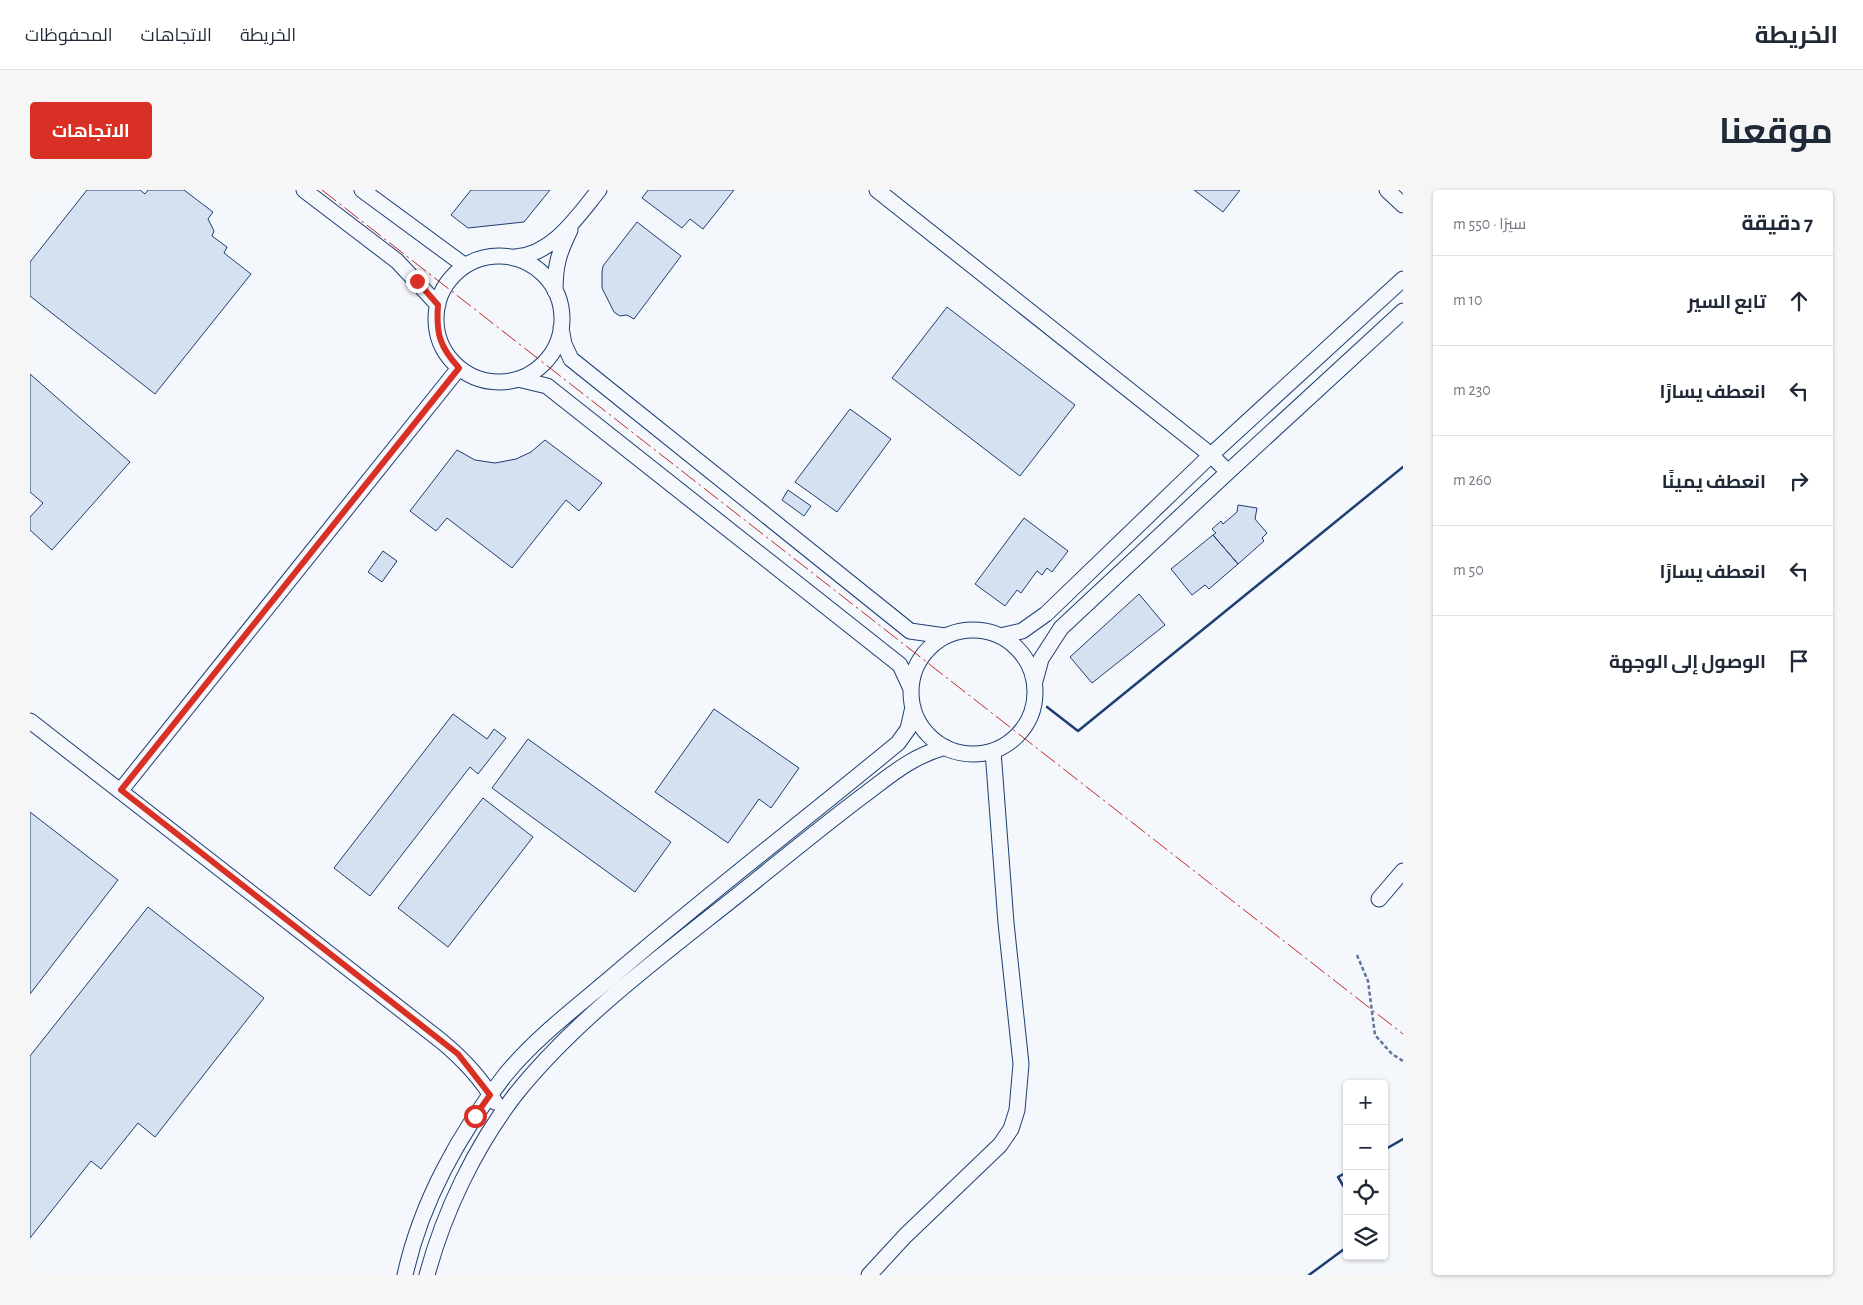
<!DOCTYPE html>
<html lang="ar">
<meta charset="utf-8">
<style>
:root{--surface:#fff;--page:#f6f6f7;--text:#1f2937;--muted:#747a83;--line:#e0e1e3;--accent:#d93025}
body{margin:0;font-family:"Alegreya Sans",Cairo,sans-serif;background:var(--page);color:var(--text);direction:rtl}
.controls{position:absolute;right:15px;bottom:15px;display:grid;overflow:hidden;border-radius:5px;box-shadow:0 1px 4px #0004}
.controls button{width:45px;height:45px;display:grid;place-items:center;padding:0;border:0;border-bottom:1px solid var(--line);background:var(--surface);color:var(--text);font:25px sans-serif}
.stop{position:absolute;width:15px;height:15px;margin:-11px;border:4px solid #d93025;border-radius:50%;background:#fff}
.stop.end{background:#d93025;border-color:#fff;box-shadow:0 1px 5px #0008}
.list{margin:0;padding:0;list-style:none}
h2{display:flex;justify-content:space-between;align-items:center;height:65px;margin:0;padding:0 20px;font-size:21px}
h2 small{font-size:16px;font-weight:400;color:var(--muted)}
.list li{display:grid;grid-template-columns:32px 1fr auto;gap:15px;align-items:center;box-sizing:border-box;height:90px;padding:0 20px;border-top:1px solid var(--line)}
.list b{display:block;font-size:19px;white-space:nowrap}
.list em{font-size:16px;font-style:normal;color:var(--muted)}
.icon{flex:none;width:28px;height:28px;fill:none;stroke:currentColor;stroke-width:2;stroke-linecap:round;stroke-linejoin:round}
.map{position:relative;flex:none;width:1373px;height:1085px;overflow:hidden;direction:ltr;border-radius:5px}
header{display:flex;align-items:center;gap:30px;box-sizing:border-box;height:70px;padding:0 25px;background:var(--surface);border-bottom:1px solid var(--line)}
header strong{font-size:24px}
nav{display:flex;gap:28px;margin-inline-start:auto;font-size:18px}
.intro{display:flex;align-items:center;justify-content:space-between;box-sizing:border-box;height:120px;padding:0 30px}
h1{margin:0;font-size:35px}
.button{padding:12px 22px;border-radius:5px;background:var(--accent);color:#fff;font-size:18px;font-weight:700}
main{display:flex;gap:30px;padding:0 30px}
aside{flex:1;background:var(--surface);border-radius:5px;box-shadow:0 1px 4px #0004}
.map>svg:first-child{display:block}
.building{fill:#d5e0f0;stroke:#1d3f73}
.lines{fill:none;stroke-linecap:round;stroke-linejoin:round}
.minor-casing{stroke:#1d3f73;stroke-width:17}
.path{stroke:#5e769c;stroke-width:2.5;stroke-dasharray:4 2.5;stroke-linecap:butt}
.minor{stroke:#f4f7fb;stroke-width:15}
.wall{stroke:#1d3f73;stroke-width:2.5}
.power{stroke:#c62828;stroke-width:1;stroke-dasharray:18 4 2.5 4;stroke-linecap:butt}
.route{stroke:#d93025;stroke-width:6}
</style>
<header>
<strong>الخريطة</strong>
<nav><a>الخريطة</a><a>الاتجاهات</a><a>المحفوظات</a></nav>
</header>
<div class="intro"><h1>موقعنا</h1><a class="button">الاتجاهات</a></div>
<main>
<aside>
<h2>7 دقيقة<small>سيرًا · 550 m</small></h2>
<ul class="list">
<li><svg class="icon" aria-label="ahead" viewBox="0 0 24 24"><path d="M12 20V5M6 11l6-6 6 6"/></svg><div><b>تابع السير</b></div><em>10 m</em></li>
<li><svg class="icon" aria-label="left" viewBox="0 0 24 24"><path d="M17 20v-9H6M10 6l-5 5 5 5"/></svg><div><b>انعطف يسارًا</b></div><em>230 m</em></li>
<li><svg class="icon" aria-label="right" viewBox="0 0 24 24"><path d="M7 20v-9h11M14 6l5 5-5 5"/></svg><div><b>انعطف يمينًا</b></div><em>260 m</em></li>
<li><svg class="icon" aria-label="left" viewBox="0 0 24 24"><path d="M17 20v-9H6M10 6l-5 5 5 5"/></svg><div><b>انعطف يسارًا</b></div><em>50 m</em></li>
<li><svg class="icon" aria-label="arrive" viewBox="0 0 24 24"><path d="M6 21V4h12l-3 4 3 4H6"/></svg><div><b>الوصول إلى الوجهة</b></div></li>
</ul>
</aside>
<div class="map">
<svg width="1373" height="1085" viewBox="0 0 1373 1085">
<rect width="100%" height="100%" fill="#f4f7fb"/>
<path class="building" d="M57 0H110L115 4 118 0H154L183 22 178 29 184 41 182 46 197 57 194 63 221 84 125 204 0 106V72Z
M441 0H520L494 32 438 38 421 25Z
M618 0H704L673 39 660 29 652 38 612 8Z
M1164 0H1210L1193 22Z
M607 32 651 66 604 129 597 125 590 126 584 122 572 98V82L573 76Z
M917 117 1045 215 990 286 862 188Z
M0 184 100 272 22 360 0 340V327L13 313 0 302Z
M820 219 861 249 807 322 765 292Z
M515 250 572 293 549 321 536 310 482 378 417 328 406 341 380 321 427 260 445 270 465 273 486 269 501 262Z
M758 300 781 316 774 326 752 310Z
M1208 315 1227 318 1225 329 1237 343 1232 348 1234 351 1208 374 1183 345 1186 343 1182 339 1191 331 1193 334 1207 322Z
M994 328 1038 361 1022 382 1017 378 1012 385 1007 381 991 403 987 400 975 416 945 394Z
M1183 345 1208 374 1179 399 1175 395 1162 405 1141 379Z
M353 361 367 371 352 392 338 382Z
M1109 404 1135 435 1062 493 1040 467Z
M684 519 769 578 741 618 729 609 698 653 625 602Z
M423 524 457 549 464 539 476 548 448 584 440 577 340 706 304 678Z
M498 549 641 652 605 702 462 598Z
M453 608 503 647 418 757 368 718Z
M0 622 88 690 0 804Z
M118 717 234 808 125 947 108 933 71 979 61 971 0 1048V866Z"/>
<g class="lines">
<g class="minor-casing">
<path id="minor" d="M274 0 367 71 408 115
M332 0 434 75
M847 0 1181 265 1198 282
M1357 0 1373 15
M406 129a63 63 0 1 1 126 0a63 63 0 1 1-126 0Z
M485 67C522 65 547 27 569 0
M525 101C525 74 529 63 540 40
M531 138 534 154 541 169 880 441 915 446
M488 189 517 196 870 475 881 499
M881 502a62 62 0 1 1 124 0a62 62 0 1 1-124 0Z
M970 446 992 441 1016 424 1181 265 1373 89
M1005 491 1011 469 1031 438 1198 282 1373 121
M0 531 410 850C432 868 451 888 465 912
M91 600 429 178
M1349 709 1373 681
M375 1085C391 1012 430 942 476 884 508 845 552 813 590 780 681 702 776 629 868 553L878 539 883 517
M397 1085C414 1022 445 957 485 905 551 822 648 754 729 688 764 660 798 632 834 605 862 584 881 567 915 557
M839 1085 875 1046 970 955 981 939 987 920 991 874 976 733 963 561"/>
</g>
<path class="path" d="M1327 765 1338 791 1345 845 1362 864 1373 871"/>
<use href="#minor" class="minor"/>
<path class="wall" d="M1017 517 1048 541 1373 277
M1354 960 1373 949
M1317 982 1308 987 1317 1002
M1279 1085 1317 1057"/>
<path class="power" d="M292 0 1373 844"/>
</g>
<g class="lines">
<path class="route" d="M387 91 408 115C406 143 409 156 429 178L91 600 428 864 460 905 445 926"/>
</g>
</svg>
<div class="controls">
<button>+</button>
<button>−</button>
<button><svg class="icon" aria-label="locate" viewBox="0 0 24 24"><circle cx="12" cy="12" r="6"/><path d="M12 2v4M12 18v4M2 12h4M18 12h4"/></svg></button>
<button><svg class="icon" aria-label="layers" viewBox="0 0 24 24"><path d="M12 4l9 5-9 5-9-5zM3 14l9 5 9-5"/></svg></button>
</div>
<div class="stop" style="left:445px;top:926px"></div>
<div class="stop end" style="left:387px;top:91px"></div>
</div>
</main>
